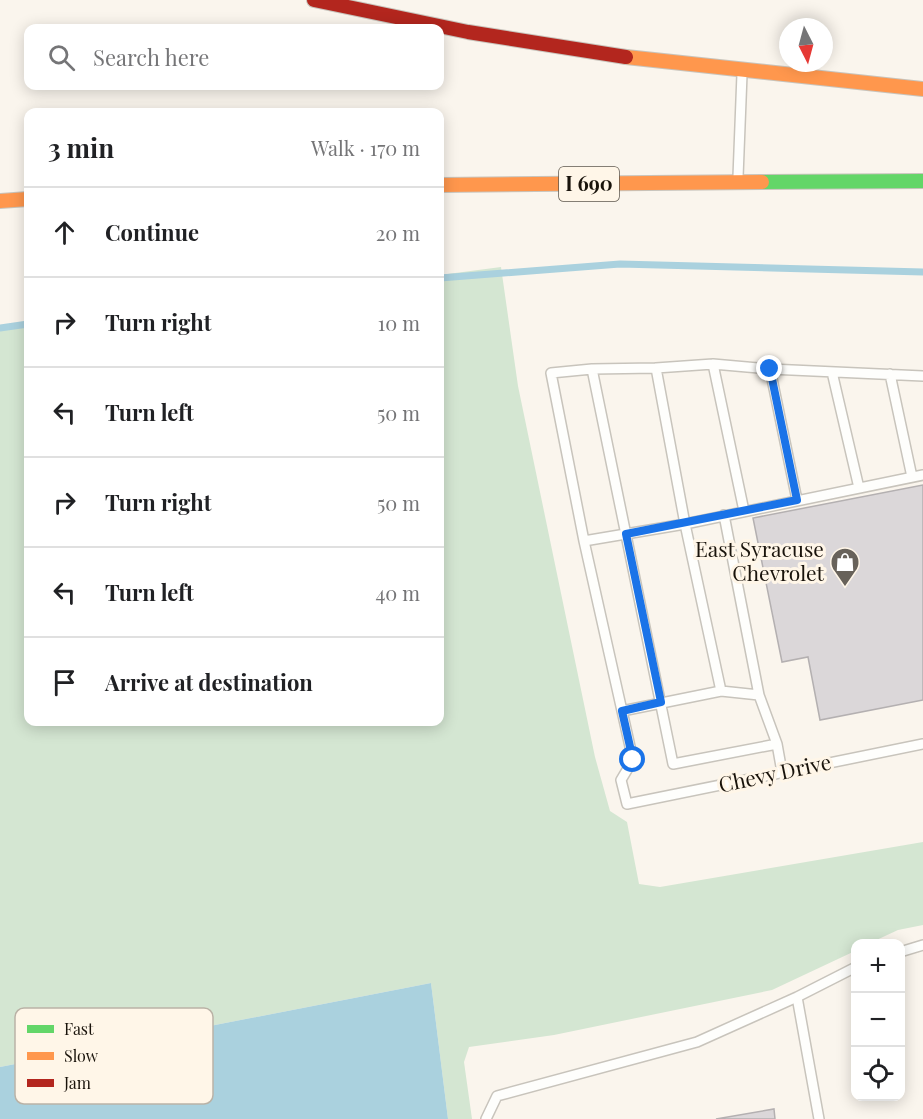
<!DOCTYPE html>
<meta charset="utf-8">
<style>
:root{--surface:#fff;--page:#f6f6f6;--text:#202124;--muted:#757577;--line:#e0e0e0}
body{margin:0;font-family:"Playfair Display",serif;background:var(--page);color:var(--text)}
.controls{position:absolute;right:18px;bottom:18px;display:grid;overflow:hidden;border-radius:12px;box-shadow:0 3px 15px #0003}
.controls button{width:54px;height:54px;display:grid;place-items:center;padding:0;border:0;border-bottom:2px solid var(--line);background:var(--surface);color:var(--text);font:30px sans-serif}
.compass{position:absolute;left:779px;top:18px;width:54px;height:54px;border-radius:50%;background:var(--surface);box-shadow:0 3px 15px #0003;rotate:174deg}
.stop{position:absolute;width:18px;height:18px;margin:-14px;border:4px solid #1a73e8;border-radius:50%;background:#fff}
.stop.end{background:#1a73e8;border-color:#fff;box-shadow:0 2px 6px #0008}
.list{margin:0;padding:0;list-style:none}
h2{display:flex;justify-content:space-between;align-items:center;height:78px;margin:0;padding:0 24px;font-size:26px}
h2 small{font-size:20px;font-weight:400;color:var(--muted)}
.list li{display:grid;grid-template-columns:39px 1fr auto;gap:18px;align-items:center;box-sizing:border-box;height:90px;padding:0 24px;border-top:2px solid var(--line)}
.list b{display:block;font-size:22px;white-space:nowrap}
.list em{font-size:20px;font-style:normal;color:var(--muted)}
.icon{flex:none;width:33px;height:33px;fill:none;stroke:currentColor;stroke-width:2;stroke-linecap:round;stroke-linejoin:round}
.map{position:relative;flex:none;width:923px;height:1119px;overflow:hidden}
.search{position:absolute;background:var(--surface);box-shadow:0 3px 15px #0003;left:24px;top:24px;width:420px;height:66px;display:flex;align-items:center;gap:15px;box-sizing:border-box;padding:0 21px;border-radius:12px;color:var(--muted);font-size:22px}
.panel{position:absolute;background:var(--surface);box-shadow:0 3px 15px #0003;left:24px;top:108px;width:420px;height:618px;border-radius:12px}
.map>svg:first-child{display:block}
.green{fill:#d4e6d2}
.water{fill:#aad1de}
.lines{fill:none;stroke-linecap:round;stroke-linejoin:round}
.stream{stroke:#aad1de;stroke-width:7}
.building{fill:#dbd7d9;stroke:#b4b0b1;stroke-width:1.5}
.lane-casing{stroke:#c8c4bc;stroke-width:12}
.fast-casing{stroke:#c8c4bc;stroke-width:16}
.slow-casing{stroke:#c8c4bc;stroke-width:16}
.jam-casing{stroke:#c8c4bc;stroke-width:16}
.lane{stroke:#fefefc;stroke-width:9}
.fast{stroke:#63d668;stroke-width:14}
.slow{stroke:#ff974d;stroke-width:14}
.jam{stroke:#b3261e;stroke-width:14}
.route{stroke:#1a73e8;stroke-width:8}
.labels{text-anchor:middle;stroke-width:6;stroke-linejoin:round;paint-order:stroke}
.shield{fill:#fff6e8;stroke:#5e574d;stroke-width:1.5}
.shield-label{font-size:20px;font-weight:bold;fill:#19130b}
.poi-label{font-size:21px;fill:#19130b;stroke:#fff6e8;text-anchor:end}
.street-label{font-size:21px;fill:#19130b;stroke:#fff6e8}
.key{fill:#fff6e8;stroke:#bab2a6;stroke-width:1.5}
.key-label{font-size:16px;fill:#19130b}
</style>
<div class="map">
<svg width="923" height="1119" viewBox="0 0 923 1119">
<rect width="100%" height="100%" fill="#faf5ed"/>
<path class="green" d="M501 267 518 386 595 757 610 811 627 822 639 884 660 887 923 842V925L898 930 870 943 856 944 855 951 772 990 554 1035 469 1047 464 1062 472 1119H448L431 983 0 1067V328L28 324V722H440V275Z"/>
<path class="water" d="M431 983 448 1119H0V1067Z"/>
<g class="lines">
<path class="stream" d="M440 278 620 264 923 272
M0 328 28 324"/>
</g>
<path class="building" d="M923 485V700L820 720 808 657 782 662 753 518Z
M774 1109 775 1119H716Z"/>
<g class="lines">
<g class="lane-casing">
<path id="lane" d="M738 177 742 74
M713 364 656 368 592 369 673 764 777 744
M592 369 551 373 584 541 633 760 621 780 627 804 923 744
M770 369 797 500
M832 372 859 488
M890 374 912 477
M744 511 713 364 770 369 923 376
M724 515 759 695 777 744 782 772
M584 541 685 524 923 475
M721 691 759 695
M622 711 721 691 685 524 656 368
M900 952 923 945
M486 1119 497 1096 697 1042 797 997
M819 1119 797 997 856 967"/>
</g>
<g class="fast-casing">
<path id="fast" d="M762 182 923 181"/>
</g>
<g class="slow-casing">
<path id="slow" d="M626 57 923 89
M440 185 762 182
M0 201 28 199"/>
</g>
<g class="jam-casing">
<path id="jam" d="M314 0 468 32 626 57"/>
</g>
<use href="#lane" class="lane"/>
<use href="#fast" class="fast"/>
<use href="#slow" class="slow"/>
<use href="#jam" class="jam"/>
</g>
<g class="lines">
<path class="route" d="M633 760 622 711 661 702 626 534 797 500 770 369"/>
</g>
<defs>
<g id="shop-pin" transform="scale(1.5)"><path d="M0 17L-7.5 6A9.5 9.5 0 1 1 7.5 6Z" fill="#68625a" stroke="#fff6e8"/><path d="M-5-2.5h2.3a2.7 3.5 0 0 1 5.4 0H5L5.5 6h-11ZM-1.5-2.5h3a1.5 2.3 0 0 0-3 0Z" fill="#fff"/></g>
</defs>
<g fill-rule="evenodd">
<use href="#shop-pin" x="845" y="562"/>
</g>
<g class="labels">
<rect class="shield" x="559" y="167" width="60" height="34" rx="4.5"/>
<g class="shield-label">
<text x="589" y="191">I 690</text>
</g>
<g class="poi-label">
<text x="824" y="557">East Syracuse<tspan x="824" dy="24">Chevrolet</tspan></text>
</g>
<g class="street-label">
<text transform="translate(775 774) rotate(-12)" y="7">Chevy Drive</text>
</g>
</g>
<rect x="15" y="1008" width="198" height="96" rx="9" class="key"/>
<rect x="27" y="1025" width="27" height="8" fill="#63d668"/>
<rect x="27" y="1052" width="27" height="8" fill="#ff974d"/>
<rect x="27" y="1079" width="27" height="8" fill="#b3261e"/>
<g class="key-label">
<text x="64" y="1035">Fast</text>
<text x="64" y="1062">Slow</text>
<text x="64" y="1089">Jam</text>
</g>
</svg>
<div class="controls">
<button>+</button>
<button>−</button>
<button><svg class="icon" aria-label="locate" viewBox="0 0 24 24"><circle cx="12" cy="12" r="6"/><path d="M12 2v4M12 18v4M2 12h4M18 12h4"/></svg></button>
</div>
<svg class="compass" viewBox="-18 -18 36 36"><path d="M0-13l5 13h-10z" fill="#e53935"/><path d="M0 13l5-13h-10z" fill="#757577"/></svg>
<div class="stop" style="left:633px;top:760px"></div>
<div class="stop end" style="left:770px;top:369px"></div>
<div class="search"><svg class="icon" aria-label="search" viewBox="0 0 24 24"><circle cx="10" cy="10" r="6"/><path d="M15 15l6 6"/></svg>Search here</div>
<section class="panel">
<h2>3 min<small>Walk · 170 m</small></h2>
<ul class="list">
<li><svg class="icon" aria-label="ahead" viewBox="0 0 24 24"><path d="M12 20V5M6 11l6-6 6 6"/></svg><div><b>Continue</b></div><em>20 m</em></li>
<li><svg class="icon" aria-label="right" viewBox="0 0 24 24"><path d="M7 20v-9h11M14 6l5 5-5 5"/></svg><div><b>Turn right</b></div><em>10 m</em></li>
<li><svg class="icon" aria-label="left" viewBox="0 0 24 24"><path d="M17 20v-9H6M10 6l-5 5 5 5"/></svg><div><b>Turn left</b></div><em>50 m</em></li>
<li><svg class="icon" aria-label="right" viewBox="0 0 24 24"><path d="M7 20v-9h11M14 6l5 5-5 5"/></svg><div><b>Turn right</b></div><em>50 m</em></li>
<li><svg class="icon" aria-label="left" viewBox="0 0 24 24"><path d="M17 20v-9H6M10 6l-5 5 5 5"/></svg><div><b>Turn left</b></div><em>40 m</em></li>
<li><svg class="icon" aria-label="arrive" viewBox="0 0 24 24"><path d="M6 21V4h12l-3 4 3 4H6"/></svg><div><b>Arrive at destination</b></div></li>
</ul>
</section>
</div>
